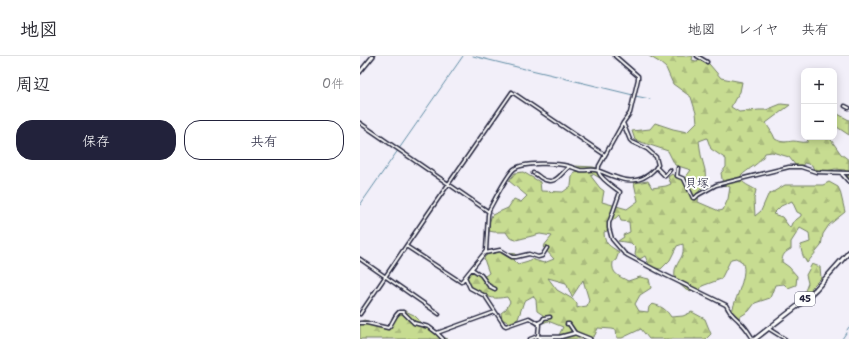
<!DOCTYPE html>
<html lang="ja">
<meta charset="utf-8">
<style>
:root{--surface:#fff;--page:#f7f7f7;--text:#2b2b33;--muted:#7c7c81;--line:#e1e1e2;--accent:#22223b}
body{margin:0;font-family:"Shantell Sans","Klee One",sans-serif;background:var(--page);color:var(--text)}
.controls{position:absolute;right:12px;top:12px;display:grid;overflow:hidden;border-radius:8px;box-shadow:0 2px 10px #0003}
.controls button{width:36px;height:36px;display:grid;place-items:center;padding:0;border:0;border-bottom:1px solid var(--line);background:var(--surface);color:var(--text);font:20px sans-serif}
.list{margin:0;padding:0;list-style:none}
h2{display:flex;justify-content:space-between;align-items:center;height:52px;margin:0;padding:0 16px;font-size:17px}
h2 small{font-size:13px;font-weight:400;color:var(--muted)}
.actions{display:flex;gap:8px;padding:12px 16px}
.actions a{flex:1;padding:9px 0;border:1px solid var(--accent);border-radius:16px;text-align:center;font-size:14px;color:var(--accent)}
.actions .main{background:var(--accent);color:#fff}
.map{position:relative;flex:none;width:489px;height:283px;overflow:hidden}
header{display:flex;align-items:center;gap:24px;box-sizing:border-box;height:56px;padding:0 20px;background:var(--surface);border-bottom:1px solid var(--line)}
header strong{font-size:19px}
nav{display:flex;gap:22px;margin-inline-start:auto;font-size:14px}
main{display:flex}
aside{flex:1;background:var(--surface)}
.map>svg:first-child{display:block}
.forest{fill:url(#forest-firs);stroke:#747f66;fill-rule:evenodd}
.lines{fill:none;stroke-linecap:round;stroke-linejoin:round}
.stream{stroke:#628ea6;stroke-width:1}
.street-casing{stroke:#22223b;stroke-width:5}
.secondary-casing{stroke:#22223b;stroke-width:5.5}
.primary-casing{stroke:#22223b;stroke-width:6}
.street{stroke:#fff;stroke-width:2}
.secondary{stroke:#fff;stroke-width:2.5}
.primary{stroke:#fff;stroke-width:3}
.labels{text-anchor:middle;stroke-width:4;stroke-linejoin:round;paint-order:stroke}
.shield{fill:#fff;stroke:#646476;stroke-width:1}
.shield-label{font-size:9px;font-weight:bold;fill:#22223b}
.quarter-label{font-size:12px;fill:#22223b;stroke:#fff}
</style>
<header>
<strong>地図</strong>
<nav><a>地図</a><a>レイヤ</a><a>共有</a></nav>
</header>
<main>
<aside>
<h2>周辺<small>0件</small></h2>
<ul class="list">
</ul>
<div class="actions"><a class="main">保存</a><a>共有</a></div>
</aside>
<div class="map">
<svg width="489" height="283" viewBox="0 0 489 283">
<defs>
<pattern id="forest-firs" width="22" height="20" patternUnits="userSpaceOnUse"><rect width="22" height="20" fill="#c7dc91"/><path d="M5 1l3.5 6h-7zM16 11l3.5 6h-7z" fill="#abbc7e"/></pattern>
</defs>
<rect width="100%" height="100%" fill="#f2eff9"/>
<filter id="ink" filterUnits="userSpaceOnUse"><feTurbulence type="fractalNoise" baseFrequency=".025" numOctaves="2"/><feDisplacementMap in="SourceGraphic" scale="8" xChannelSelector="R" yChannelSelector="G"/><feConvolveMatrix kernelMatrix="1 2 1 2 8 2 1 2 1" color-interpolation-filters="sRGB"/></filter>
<g filter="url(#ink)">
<path class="forest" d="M289 0H333L332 4 336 5 344 2 361 22 382 26 380 36 375 43 371 51 379 56 399 54H406L421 48 430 49 406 67C409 73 413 77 415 83 422 87 426 86 433 85 438 85 442 87 447 86L449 81H469L481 98 489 104V124L485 114 475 113 466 115 460 116 454 114 452 109 444 107 442 110H436L429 101 412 96 405 97C401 108 388 112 380 121 382 128 390 130 396 134L394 143 395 160 401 155 408 139 425 129H463L469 126 478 131 480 135 485 156 469 169 463 178 461 190 447 207C443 201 441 196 441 189L450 186 449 177 440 172 431 186V193C425 196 422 199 422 206L429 211 437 220 436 229 428 232 424 228 415 229 410 242 395 247 389 255 378 262 372 257C373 245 391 215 381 205 380 204 377 203 376 202L371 203 361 223 342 230 339 236 326 234 315 224C315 220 314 214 316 211 321 200 324 201 323 188L317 190 310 204 301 213 290 211 285 200 280 203 275 199 276 192 271 187 258 185 264 181 263 179 270 176 269 166 261 165 259 159 251 166 250 171 247 175 244 176C244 188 250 190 259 196L256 204 253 206C251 218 259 220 268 225L280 221 289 223 291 232 280 239 275 248 279 255 288 256 289 251 292 248C301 250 306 253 311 261L323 260 332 256 345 263 351 278 346 283H289L281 273 262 282H257L256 274 252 273 238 272 235 279 230 283H197L203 271 188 265 180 268 183 259 177 255 176 244 173 240 164 245 158 263 149 267 142 263 141 257 146 253 150 246 147 241C134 243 131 243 120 236 112 232 111 231 107 223L109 218 112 214 125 220 129 217 125 206 124 202 131 194 156 198 154 204 158 208 168 205 171 203 184 207 194 203 183 191 192 180 180 178 156 184 150 182 146 176H134L129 175V167L132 159 148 152 154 143 161 146 167 140 149 125 155 117 163 116 180 126 181 135 203 136 211 130 212 121 215 116V110L233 111 241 113 243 119 240 122 233 118 230 119 240 132 244 135 242 146 267 153 278 145 274 127 288 125 292 132 306 130 311 128 308 121 312 118 316 121 325 122 331 114 315 109 308 95 275 84 272 75 290 73 295 67 313 73 327 76 337 66 336 57 331 41 313 28 306 12 299 6ZM347 82 351 93 366 103V111L361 117 363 129 370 131 368 143 363 154 359 155 338 146 339 135 346 128 345 114 341 99 339 85ZM432 145 437 156 441 158V160L432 167 430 172 422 161 413 158 421 150ZM188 222 206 227 212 241 223 224 229 244 227 250 220 251 217 252V247L211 242 197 234Z
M474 56 489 64V79L474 69Z
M452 208 460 211 461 222 452 231 450 236 442 243 448 227 446 219Z
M43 254 54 259 63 268 87 283H0V266L4 264 28 271 33 260Z"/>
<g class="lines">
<path class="stream" d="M113 0 165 13
M167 13 201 21
M203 22 273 39
M275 40 290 43
M60 62 103 0
M0 149 59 64
M487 274 489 271
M482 283 486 277"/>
<g class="street-casing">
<path id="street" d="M255 0 278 20V23L270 57 263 67 239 110C239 113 238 115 239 117 242 124 254 131 260 136L249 167V172L252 183 264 197 267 199 299 216 366 249C371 260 373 258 381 267 386 271 389 277 393 283
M337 0 347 6
M485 50 489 52
M0 67 129 156
M296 111 305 120 310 114
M318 112 317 120 324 123 333 142H335L338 139 356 129 429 111H441L456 116 489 117
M173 117C177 118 178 120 181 122 195 131 200 118 209 111
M481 117 489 126
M46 190 101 226 126 195 128 159 129 154C134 145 147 119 154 113 163 106 197 107 208 110 212 111 216 113 220 114 225 115 230 113 235 114 242 115 248 119 255 121 272 128 287 124 298 109L296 101 287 93 272 86 270 84 263 67
M125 197 140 194 142 195 152 201H156L169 198 178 201 182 200 187 192
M0 203 79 258
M112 213 121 219 129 230 135 233
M105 221 110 232 125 240 144 269 146 270 149 269 169 262 179 268 178 280 180 281
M0 258 67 159 152 36 245 99
M0 267H7L28 272C33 268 33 261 39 256H43L54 267 69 271 77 277 83 283
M178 267 182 265 184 262 190 261
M207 268H209L215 277
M409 273 425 283
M77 277 135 256
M170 283 178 280"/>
</g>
<g class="secondary-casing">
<path id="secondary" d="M0 16 13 0
M180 283V281H200L215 277 230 283"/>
</g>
<g class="primary-casing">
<path id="primary" d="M395 283 440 248 456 233 489 196"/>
</g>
<use href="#street" class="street"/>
<use href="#secondary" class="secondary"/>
<use href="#primary" class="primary"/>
</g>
</g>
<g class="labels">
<rect class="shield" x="435" y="236" width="20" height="14" rx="3"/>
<g class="shield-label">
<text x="445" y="246">45</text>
</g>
<g class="quarter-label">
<text x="337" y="131">貝塚</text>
</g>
</g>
</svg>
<div class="controls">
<button>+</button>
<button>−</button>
</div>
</div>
</main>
